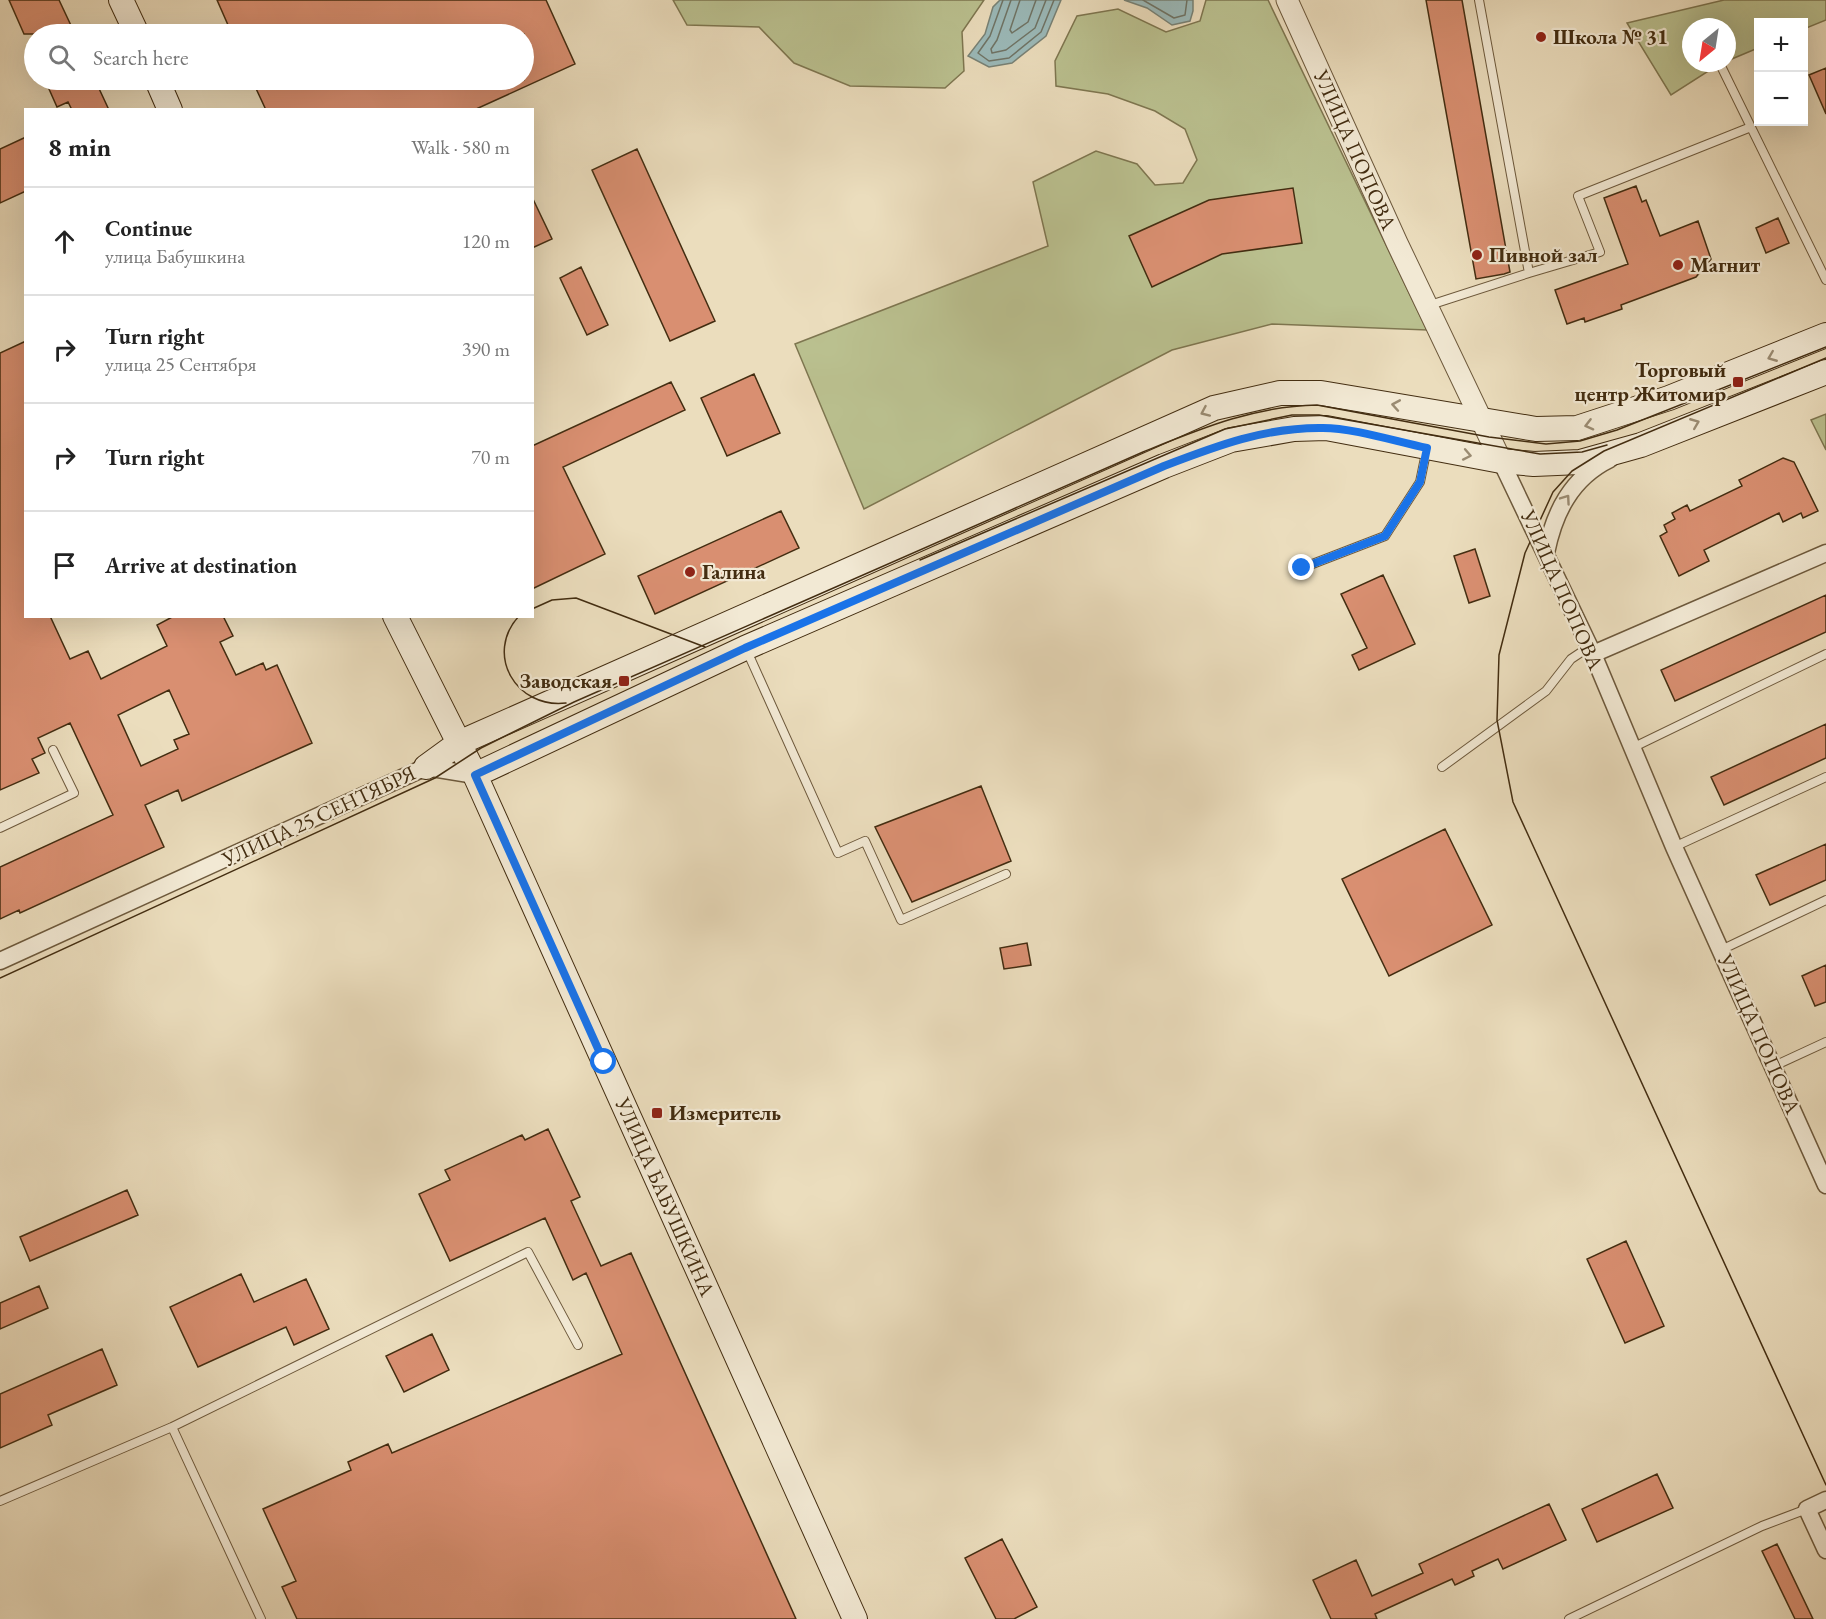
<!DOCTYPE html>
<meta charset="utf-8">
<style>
:root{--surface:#fff;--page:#f6f6f6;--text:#222;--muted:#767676;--line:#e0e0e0}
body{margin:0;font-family:"EB Garamond",serif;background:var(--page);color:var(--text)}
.controls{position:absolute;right:18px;top:18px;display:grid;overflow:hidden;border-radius:0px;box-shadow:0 6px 24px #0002}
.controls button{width:54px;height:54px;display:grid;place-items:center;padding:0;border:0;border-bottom:2px solid var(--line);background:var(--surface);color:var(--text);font:30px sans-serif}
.compass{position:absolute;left:1682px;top:18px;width:54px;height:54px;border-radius:50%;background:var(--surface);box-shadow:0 6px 24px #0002;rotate:210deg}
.stop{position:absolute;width:18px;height:18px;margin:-14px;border:4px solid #1a73e8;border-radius:50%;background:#fff}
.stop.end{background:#1a73e8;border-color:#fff;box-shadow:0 2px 6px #0008}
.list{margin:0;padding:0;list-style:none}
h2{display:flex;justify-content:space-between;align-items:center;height:78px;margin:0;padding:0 24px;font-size:26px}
h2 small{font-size:20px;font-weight:400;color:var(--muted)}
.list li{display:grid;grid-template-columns:39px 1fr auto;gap:18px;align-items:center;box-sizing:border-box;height:108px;padding:0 24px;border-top:2px solid var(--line)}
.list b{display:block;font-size:22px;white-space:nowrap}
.list p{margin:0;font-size:20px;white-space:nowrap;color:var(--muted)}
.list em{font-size:20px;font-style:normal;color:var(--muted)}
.icon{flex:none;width:33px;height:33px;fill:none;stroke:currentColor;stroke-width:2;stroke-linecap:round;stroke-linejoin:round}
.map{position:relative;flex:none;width:1826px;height:1619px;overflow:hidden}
.search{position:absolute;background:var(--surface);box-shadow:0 6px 24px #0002;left:24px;top:24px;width:510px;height:66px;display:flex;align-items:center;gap:15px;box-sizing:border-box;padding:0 21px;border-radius:33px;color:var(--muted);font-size:22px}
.panel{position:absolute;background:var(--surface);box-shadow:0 6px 24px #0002;left:24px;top:108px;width:510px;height:510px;border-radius:0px}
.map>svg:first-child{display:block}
.green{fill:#bac08f;stroke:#7e7650;stroke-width:1.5}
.water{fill:#9bbaba;stroke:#788276;stroke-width:1.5}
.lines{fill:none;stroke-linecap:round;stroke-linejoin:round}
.shore{stroke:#6f7466;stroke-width:1.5}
.building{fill:#d98f71;stroke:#432d11;stroke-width:1.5;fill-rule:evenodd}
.service-casing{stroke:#6d593c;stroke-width:10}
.minor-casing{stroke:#6d593c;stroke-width:19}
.tertiary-casing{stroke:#6d593c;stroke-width:23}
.secondary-casing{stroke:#432d11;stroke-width:26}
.service{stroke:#f2e9d4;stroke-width:8}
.minor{stroke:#f2e9d4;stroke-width:16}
.tertiary{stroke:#f2e9d4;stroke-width:21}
.secondary{stroke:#f2e9d4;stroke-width:24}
.tram{stroke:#432d11;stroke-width:1.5}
.oneway{stroke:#9a8b72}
.route{stroke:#1a73e8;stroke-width:8}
.poi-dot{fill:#8f2418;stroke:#f2e9d4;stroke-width:2}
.labels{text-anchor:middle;stroke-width:4.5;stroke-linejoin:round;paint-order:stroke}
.poi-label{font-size:21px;font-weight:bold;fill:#432d11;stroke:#f2e9d4;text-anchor:start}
.street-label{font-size:21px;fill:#432d11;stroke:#f2e9d4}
</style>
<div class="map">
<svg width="1826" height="1619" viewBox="0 0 1826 1619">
<rect width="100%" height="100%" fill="#ebddbd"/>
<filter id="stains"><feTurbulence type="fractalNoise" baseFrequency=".00333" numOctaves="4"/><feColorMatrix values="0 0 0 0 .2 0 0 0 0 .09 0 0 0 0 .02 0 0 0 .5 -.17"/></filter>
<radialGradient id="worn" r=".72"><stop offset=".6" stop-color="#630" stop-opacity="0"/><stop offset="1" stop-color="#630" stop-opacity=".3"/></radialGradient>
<path class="green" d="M673 0H984L962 32 964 71 945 88 850 86 794 63 759 27 687 25Z
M1206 0H1268L1427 330 1272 324 1172 350 864 509 795 344 1048 246 1033 182 1096 151 1137 164 1155 185 1183 183 1197 160 1185 129 1155 111 1108 94 1056 86 1055 61 1077 16 1118 9 1166 32 1200 21Z
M1724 0H1826V20L1804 29V22H1758V48L1727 61V27H1691V63H1721L1671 95 1627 23Z
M1826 414V450L1811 420Z"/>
<path class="water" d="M1000 0H1061L1046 36 1012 63 989 67 968 56 985 34 993 7Z
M1124 0H1193V11L1190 21 1172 25 1147 8Z"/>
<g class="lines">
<path class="shore" d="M1003 0 990 36 978 53 989 61 1009 58 1041 32 1054 0
M1011 0 997 40 991 49 992 53 1006 50 1035 28 1046 0
M1020 0 1010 30 1012 33 1028 22 1036 0
M1143 0 1174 18 1185 15 1187 0"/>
</g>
<path class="building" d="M9 0H59L75 34H24Z
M217 0H546L575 64 474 110H266L252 80H524V34H232Z
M1426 0H1462L1510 272 1504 274 1476 279Z
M1826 68V114L1809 75Z
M45 80H95L109 110H72L68 102 57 107Z
M26 137V191L0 203V149Z
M637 149 715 321 670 341 592 170Z
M1636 186 1642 202 1646 200 1660 236 1698 221 1711 259 1696 277 1621 305 1622 309 1585 322 1584 318 1567 324 1555 290 1628 264 1604 198Z
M1293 188 1302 243 1222 254 1152 287 1129 236 1209 200Z
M532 197 552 239 532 248Z
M1778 218 1789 243 1766 253 1756 228Z
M581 267 608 325 587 335 560 278Z
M26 341V616H50L70 659 88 651 101 679 167 646 157 625 174 616H223L233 636 220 642 236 675 263 663 266 670 277 665 312 743 182 801 178 790 145 805 164 847 20 913 19 910 0 919V867L113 815 70 723 38 738 45 753 32 759 39 773 0 790V353ZM169 690 189 734 174 740 178 749 141 766 118 715Z
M754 374 780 433 727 456 701 398Z
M671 382 685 410 563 467 605 554 532 589V446Z
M1783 458 1794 462 1818 511 1803 518 1801 513 1783 522 1779 513 1704 550 1709 561 1679 576 1660 536 1667 532 1664 525 1675 519 1672 513 1687 505 1690 511 1742 486 1739 480Z
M781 511 799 548 655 614 638 576Z
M1475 549 1490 596 1469 603 1454 556Z
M1383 575 1415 644 1359 670 1352 655 1367 648 1341 594Z
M1826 595V632L1675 701 1661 670Z
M1826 724V758L1724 805 1711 777Z
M981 786 1011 861 912 902 875 827Z
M1445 829 1492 925 1389 976 1342 879Z
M1826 844V880L1770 905 1756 875Z
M1027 943 1031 965 1004 969 1000 948Z
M1826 965V1002L1815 1006 1802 976Z
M548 1129 580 1197 571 1201 601 1266 631 1253 796 1619H297L282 1587 296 1581 263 1509 351 1470 348 1462 388 1444 392 1453 622 1354 586 1273 573 1280 545 1218 450 1261 419 1194 450 1180 445 1170 522 1135 525 1140Z
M127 1190 138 1215 30 1261 20 1237Z
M1626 1241 1664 1326 1625 1343 1587 1259Z
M241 1274 254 1302 306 1279 329 1329 294 1345 286 1327 198 1367 170 1307Z
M39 1286 48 1308 0 1329V1303Z
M432 1334 449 1370 404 1392 386 1356Z
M102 1349 117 1385 48 1415 52 1425 0 1448V1394Z
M1657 1474 1673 1508 1597 1542 1582 1509Z
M1549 1504 1566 1540 1503 1569 1498 1559 1472 1571 1474 1576 1455 1585 1452 1579 1375 1614 1377 1619H1331L1313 1580 1356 1560 1372 1596 1423 1573 1419 1564Z
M1002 1539 1037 1607 1014 1619H996L965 1558Z
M1777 1544 1813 1619H1795L1762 1551Z"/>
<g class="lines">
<g class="service-casing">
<path id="service" d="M1720 64 1826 280
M1529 273 1600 252 1578 196 1751 127
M1427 306 1529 273 1479 0
M1302 568 1385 536 1420 482 1427 448
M747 651 838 853 865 841 901 920 1006 874
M1632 748 1826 654
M1442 767 1546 691 1571 659 1589 647
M0 828 74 793 53 750
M1674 847 1826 777
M1721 950 1826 900
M1774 1066 1826 1042
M172 1427 261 1619
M0 1501 172 1427 528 1252 578 1345
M1569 1619 1762 1526 1807 1509"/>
</g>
<g class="minor-casing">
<path id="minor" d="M1501 461 1593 654 1674 847 1826 1185
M1546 553C1554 513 1571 478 1610 459
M1593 654 1826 553
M0 961 426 767 475 775
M1826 1500 1807 1509 1826 1550"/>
</g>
<g class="tertiary-casing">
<path id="tertiary" d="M1287 0 1397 243 1501 461"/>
</g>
<g class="secondary-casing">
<path id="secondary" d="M121 0 137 34
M157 80 170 110
M395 616 475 775 855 1619
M426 767 459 743 1214 408 1280 393H1321L1536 429 1577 428 1669 398 1826 335
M475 775 745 648 1164 466 1231 440 1294 429 1326 428 1501 461 1534 464 1580 462 1641 445 1826 372"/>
</g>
<use href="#service" class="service"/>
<use href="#minor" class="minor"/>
<use href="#tertiary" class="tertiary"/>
<use href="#secondary" class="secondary"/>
<path class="tram" d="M1826 358 1604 451 1572 471 1553 492 1525 553 1499 655 1497 720 1513 802 1826 1485
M920 560 1225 429 1292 415H1319L1540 454 1582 452 1607 445
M532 609 552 600 576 598 705 647
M519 616C484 654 516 709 566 703
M0 978 435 778 481 748 574 702 1143 452C1200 429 1254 406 1317 405L1489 437 1546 444 1580 441 1617 430 1826 347"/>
</g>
<defs><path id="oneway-chevron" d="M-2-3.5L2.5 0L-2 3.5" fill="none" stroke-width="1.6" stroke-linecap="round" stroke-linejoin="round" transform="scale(1.5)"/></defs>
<g class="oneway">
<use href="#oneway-chevron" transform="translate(1772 357) rotate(158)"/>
<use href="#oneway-chevron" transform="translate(1396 405) rotate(-170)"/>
<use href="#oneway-chevron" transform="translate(1205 412) rotate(156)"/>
<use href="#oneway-chevron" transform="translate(1695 423) rotate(-22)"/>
<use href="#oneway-chevron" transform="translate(1589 425) rotate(166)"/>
<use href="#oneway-chevron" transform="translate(1467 455) rotate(11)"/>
<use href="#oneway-chevron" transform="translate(1566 499) rotate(-55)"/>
</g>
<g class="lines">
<path class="route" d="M604 1062 475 775 745 648 1164 466C1216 446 1266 427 1323 428 1354 428 1397 442 1427 448L1420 482 1385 536 1302 568"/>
</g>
<g class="poi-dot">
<circle cx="1541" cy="37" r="6"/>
<circle cx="1477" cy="255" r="6"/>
<circle cx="1678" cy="265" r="6"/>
<rect x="1732" y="376" width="12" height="12" rx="3"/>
<circle cx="690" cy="572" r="6"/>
<rect x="618" y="675" width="12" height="12" rx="3"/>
<rect x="651" y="1107" width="12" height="12" rx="3"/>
</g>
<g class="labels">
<g class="poi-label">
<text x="1553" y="44">Школа № 31</text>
<text x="1489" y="262">Пивной зал</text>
<text x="1690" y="272">Магнит</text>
<text x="1726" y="377" text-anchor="end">Торговый<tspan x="1726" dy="24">центр Житомир</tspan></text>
<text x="702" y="579">Галина</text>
<text x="612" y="688" text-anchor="end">Заводская</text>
<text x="669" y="1120">Измеритель</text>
</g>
<g class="street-label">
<text transform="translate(1355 150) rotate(66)" y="7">УЛИЦА ПОПОВА</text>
<text transform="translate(1562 590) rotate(66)" y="7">УЛИЦА ПОПОВА</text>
<text transform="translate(319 816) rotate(-25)" y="7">УЛИЦА 25 СЕНТЯБРЯ</text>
<text transform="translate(1759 1034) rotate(66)" y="7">УЛИЦА ПОПОВА</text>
<text transform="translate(665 1197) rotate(66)" y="7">УЛИЦА БАБУШКИНА</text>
</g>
</g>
<rect width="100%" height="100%" filter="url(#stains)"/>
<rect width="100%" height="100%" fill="url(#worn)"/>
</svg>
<div class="controls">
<button>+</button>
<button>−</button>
</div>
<svg class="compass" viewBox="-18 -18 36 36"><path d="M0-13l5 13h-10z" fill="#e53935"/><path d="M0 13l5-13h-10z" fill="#767676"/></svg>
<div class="stop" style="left:604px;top:1062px"></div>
<div class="stop end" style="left:1302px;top:568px"></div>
<div class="search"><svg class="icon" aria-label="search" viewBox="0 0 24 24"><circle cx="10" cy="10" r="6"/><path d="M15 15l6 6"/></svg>Search here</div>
<section class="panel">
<h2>8 min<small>Walk · 580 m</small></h2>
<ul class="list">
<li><svg class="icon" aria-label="ahead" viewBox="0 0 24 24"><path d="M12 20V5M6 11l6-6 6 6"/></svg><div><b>Continue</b><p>улица Бабушкина</p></div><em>120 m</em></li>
<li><svg class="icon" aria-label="right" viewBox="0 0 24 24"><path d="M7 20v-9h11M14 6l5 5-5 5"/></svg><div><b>Turn right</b><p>улица 25 Сентября</p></div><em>390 m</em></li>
<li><svg class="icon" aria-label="right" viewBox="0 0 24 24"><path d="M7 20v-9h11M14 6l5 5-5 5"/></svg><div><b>Turn right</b></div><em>70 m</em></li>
<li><svg class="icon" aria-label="arrive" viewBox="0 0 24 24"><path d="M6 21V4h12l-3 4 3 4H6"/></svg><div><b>Arrive at destination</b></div></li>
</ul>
</section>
</div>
